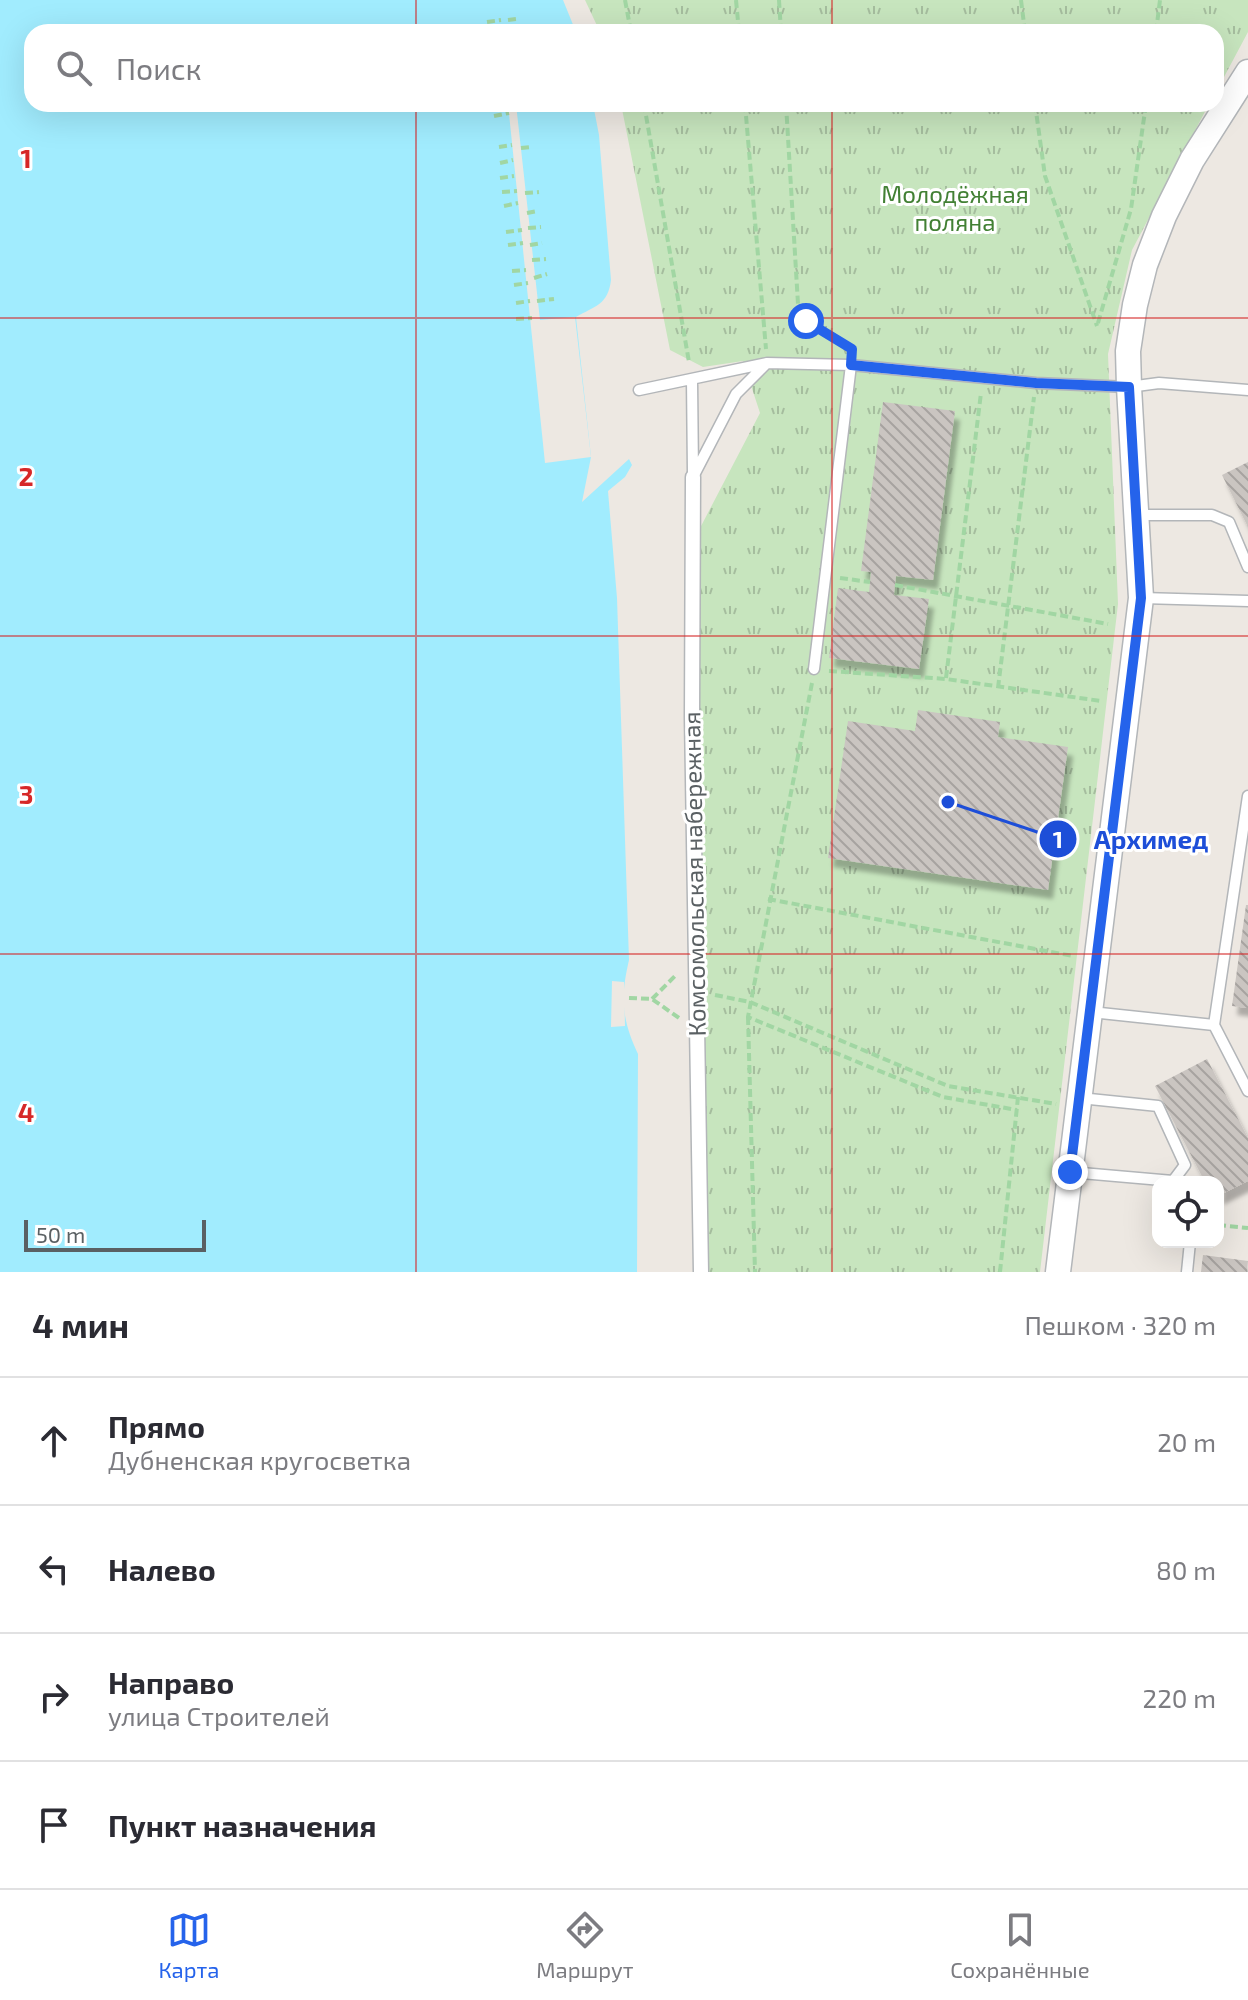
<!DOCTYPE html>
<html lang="ru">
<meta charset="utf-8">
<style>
:root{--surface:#fff;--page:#f2f2f3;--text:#2b2b33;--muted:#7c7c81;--line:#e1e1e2;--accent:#2563eb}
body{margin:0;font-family:"Exo 2",sans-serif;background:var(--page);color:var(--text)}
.controls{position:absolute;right:24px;bottom:24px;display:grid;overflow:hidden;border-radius:16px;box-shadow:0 8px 32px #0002}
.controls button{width:72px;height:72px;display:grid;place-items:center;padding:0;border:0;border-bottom:2px solid var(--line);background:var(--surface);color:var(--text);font:40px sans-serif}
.scale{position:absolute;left:24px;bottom:20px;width:182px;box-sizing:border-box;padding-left:8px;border:4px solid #5a6063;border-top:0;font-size:22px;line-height:28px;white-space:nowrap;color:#5a6063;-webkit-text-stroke:6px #fff;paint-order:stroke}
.stop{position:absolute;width:24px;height:24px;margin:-18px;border:6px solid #2563eb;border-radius:50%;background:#fff}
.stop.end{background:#2563eb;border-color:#fff;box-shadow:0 2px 8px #0008}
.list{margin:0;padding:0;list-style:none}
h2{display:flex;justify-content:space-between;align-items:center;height:104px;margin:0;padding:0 32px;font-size:34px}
h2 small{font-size:26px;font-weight:400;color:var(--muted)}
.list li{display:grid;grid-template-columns:52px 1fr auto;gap:24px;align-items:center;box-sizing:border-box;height:128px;padding:0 32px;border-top:2px solid var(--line)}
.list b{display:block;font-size:30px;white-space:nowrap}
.list p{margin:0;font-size:26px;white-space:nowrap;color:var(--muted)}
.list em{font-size:26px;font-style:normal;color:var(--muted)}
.icon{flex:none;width:44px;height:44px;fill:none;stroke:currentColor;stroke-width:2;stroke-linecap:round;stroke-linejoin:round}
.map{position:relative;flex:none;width:1248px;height:1272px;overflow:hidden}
.search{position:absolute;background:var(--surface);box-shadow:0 8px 32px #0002;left:24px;right:24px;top:24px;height:88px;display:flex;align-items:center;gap:20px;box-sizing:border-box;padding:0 28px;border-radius:24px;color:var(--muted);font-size:30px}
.sheet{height:616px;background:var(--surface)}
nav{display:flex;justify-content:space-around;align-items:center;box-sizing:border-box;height:112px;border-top:2px solid var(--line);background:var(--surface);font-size:22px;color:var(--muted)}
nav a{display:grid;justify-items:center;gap:4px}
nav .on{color:var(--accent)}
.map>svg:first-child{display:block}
.park{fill:url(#park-tufts)}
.water{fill:#a1ecfe}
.pier{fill:#ede8e2}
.building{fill:url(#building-back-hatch);filter:url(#shadow)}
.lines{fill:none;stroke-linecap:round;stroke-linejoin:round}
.service-casing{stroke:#b3b6b9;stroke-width:13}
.pedestrian-casing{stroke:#b3b6b9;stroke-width:17}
.tertiary-casing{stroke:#b3b6b9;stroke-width:27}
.path{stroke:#a1d6a3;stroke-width:4;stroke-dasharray:8 4;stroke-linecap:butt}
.service{stroke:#fff;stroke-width:10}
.pedestrian{stroke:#fff;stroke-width:14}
.tertiary{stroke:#fff;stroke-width:24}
.route{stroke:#2563eb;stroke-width:10}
.grid{fill:none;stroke:#d62828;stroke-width:2;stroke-opacity:0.55}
.labels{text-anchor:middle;stroke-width:6;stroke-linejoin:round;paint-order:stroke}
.park-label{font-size:24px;fill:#428034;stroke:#fff}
.street-label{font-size:24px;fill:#5a6063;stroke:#fff}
.grid-label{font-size:26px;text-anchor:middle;font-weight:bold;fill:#d62828;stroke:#fff;stroke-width:6;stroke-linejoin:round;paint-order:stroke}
.leader{fill:none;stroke:#1d4ed8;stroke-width:3}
.callout-dot{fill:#1d4ed8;stroke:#fff;stroke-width:3}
.mark-label{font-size:24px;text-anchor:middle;font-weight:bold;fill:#fff}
.callout-label{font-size:26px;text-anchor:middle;font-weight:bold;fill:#1d4ed8;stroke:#fff;stroke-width:6;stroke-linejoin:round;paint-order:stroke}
</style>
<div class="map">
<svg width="1248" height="1272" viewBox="0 0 1248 1272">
<defs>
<pattern id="park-tufts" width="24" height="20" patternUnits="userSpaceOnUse" patternTransform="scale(2)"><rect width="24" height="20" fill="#c7e5be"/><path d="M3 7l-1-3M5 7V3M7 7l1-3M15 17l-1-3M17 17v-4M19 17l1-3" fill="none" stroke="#a5bd9e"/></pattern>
<pattern id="building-back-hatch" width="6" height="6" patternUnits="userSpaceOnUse" patternTransform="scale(2)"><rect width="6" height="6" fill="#cac5c1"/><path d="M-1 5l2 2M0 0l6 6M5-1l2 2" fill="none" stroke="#a7a3a0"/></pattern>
<filter id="shadow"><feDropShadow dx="5" dy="9" stdDeviation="2" flood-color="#0004"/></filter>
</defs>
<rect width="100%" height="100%" fill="#ede8e2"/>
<path class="park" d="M585 0H1248V32L1216 92V32H600Z
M621 104H1209L1132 250 1108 354 1118 604 1040 1272H708L698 721 699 530 760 413 743 361 703 367 670 350Z"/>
<path class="water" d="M0 0H563L576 32H32V104H593L599 135 611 280C608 305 595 306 576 317L591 457 582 502 629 459 632 465 625 477 608 491 617 598 629 960C620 998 622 1020 638 1054L637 1272H0Z"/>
<path class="pier" d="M508 104H516L540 320 575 317 591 457 545 463Z
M612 981 624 982 625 1026 611 1027Z"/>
<path class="building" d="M883 402 955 411 933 580 896 576 895 585 894 595 929 599 919 669 829 658 838 588 869 592 871 572 861 571Z
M1248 462V527L1222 475Z
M918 710 1000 722 998 737 1068 747 1048 890 828 858 848 721 915 731Z
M1246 905H1248V1008L1232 1006Z
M1207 1059 1248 1138V1181L1218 1196V1182H1205L1155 1086Z
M1203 1255 1248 1261 1247 1272H1201Z"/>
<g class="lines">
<g class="service-casing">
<path id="service" d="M692 380 693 474
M639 390 767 363 851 365 1036 383 1129 387 1159 383 1248 390
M693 477 736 394 765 365
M1137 515H1212L1229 522 1248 567
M1142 598 1248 601
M814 669 851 365
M1248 796 1214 1025 1248 1091
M1091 1012 1214 1025
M1070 1172 1173 1181 1185 1165 1158 1106 1080 1098
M1187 1272 1190 1242"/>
</g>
<g class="pedestrian-casing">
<path id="pedestrian" d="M693 477 692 717 701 1272"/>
</g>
<g class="tertiary-casing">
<path id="tertiary" d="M1058 1272 1141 598 1129 387 1128 351 1135 305 1145 265 1164 216 1192 160 1248 72"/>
</g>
<path class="path" d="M625 0 631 32
M736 0 739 32
M779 0 781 32
M1021 0 1025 32
M508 20 516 19
M487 22 501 20
M1156 32 1160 0
M644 104 689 362
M745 104 766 349
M786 104 798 304 806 321 849 347
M1035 104 1045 176 1097 326
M494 116 509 113
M499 147 512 145
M521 148 531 147
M500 163 513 160
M500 178 514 176
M502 192 517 191
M525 193 539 192
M504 206 518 203
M527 213 538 211
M528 228 541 227
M506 232 522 230
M508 245 523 243
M530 245 542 243
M532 260 546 259
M512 271 526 270
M534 278 547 274
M514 285 528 283
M537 301 554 299
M516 303 530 301
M516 319 532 318
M1098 323 1131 209 1146 104
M840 578 870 582
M895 585 1108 624
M829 671 946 679 1101 701
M946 678 981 393
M812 683 748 1017 943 1097 1017 1110
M998 688 1034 397
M768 899 1073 956
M715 995 750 1002 948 1086 1056 1104
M629 998 652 999 679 1018
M652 999 676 975
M748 1017 755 1272
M1218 1225 1248 1228
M1000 1272 1018 1097"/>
<use href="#service" class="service"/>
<use href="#pedestrian" class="pedestrian"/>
<use href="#tertiary" class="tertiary"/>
</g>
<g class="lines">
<path class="route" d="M806 321 852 349 851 365 1036 383 1129 387 1141 598 1070 1172"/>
</g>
<path class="grid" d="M416 0V32M832 0V32M416 104V1272M832 104V1272M0 318H1248M0 636H1248M0 954H1248"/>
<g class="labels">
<g class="park-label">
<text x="955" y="203">Молодёжная<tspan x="955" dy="28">поляна</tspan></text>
</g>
<g class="street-label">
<text transform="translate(695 874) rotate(-91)" y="8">Комсомольская набережная</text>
</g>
</g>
<g class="grid-label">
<text x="26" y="168">1</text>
<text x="26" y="486">2</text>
<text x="26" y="804">3</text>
<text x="26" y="1122">4</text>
</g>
<path class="leader" d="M948 802L1058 839"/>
<g class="callout-dot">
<circle cx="948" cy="802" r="8"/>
<circle cx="1058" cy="839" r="20"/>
</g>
<g class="mark-label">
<text x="1058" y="848">1</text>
</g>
<g class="callout-label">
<text x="1151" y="849">Архимед</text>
</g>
</svg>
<div class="controls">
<button><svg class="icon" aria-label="locate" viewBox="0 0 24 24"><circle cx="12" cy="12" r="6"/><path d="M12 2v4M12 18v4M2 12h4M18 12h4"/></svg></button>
</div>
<div class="scale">50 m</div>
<div class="stop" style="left:806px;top:321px"></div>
<div class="stop end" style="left:1070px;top:1172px"></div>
<div class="search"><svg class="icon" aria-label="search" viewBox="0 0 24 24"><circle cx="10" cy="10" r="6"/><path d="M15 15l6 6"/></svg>Поиск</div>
</div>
<section class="sheet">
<h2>4 мин<small>Пешком · 320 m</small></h2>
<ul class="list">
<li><svg class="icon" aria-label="ahead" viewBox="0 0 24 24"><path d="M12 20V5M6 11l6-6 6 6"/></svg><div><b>Прямо</b><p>Дубненская кругосветка</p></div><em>20 m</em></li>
<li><svg class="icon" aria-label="left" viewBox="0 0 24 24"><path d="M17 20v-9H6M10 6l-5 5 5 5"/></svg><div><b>Налево</b></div><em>80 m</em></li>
<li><svg class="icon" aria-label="right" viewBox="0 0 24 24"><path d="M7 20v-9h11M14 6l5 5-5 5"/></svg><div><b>Направо</b><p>улица Строителей</p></div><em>220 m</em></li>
<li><svg class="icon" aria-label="arrive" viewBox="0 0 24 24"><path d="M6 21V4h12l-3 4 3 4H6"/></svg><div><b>Пункт назначения</b></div></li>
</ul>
</section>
<nav>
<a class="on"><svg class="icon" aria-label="map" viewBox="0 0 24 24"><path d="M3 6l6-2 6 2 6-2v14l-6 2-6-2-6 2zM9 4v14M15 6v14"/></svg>Карта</a>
<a><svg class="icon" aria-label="directions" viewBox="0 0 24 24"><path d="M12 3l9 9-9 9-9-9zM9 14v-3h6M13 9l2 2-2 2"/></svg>Маршрут</a>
<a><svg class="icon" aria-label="saved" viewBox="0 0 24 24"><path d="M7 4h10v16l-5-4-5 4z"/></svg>Сохранённые</a>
</nav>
